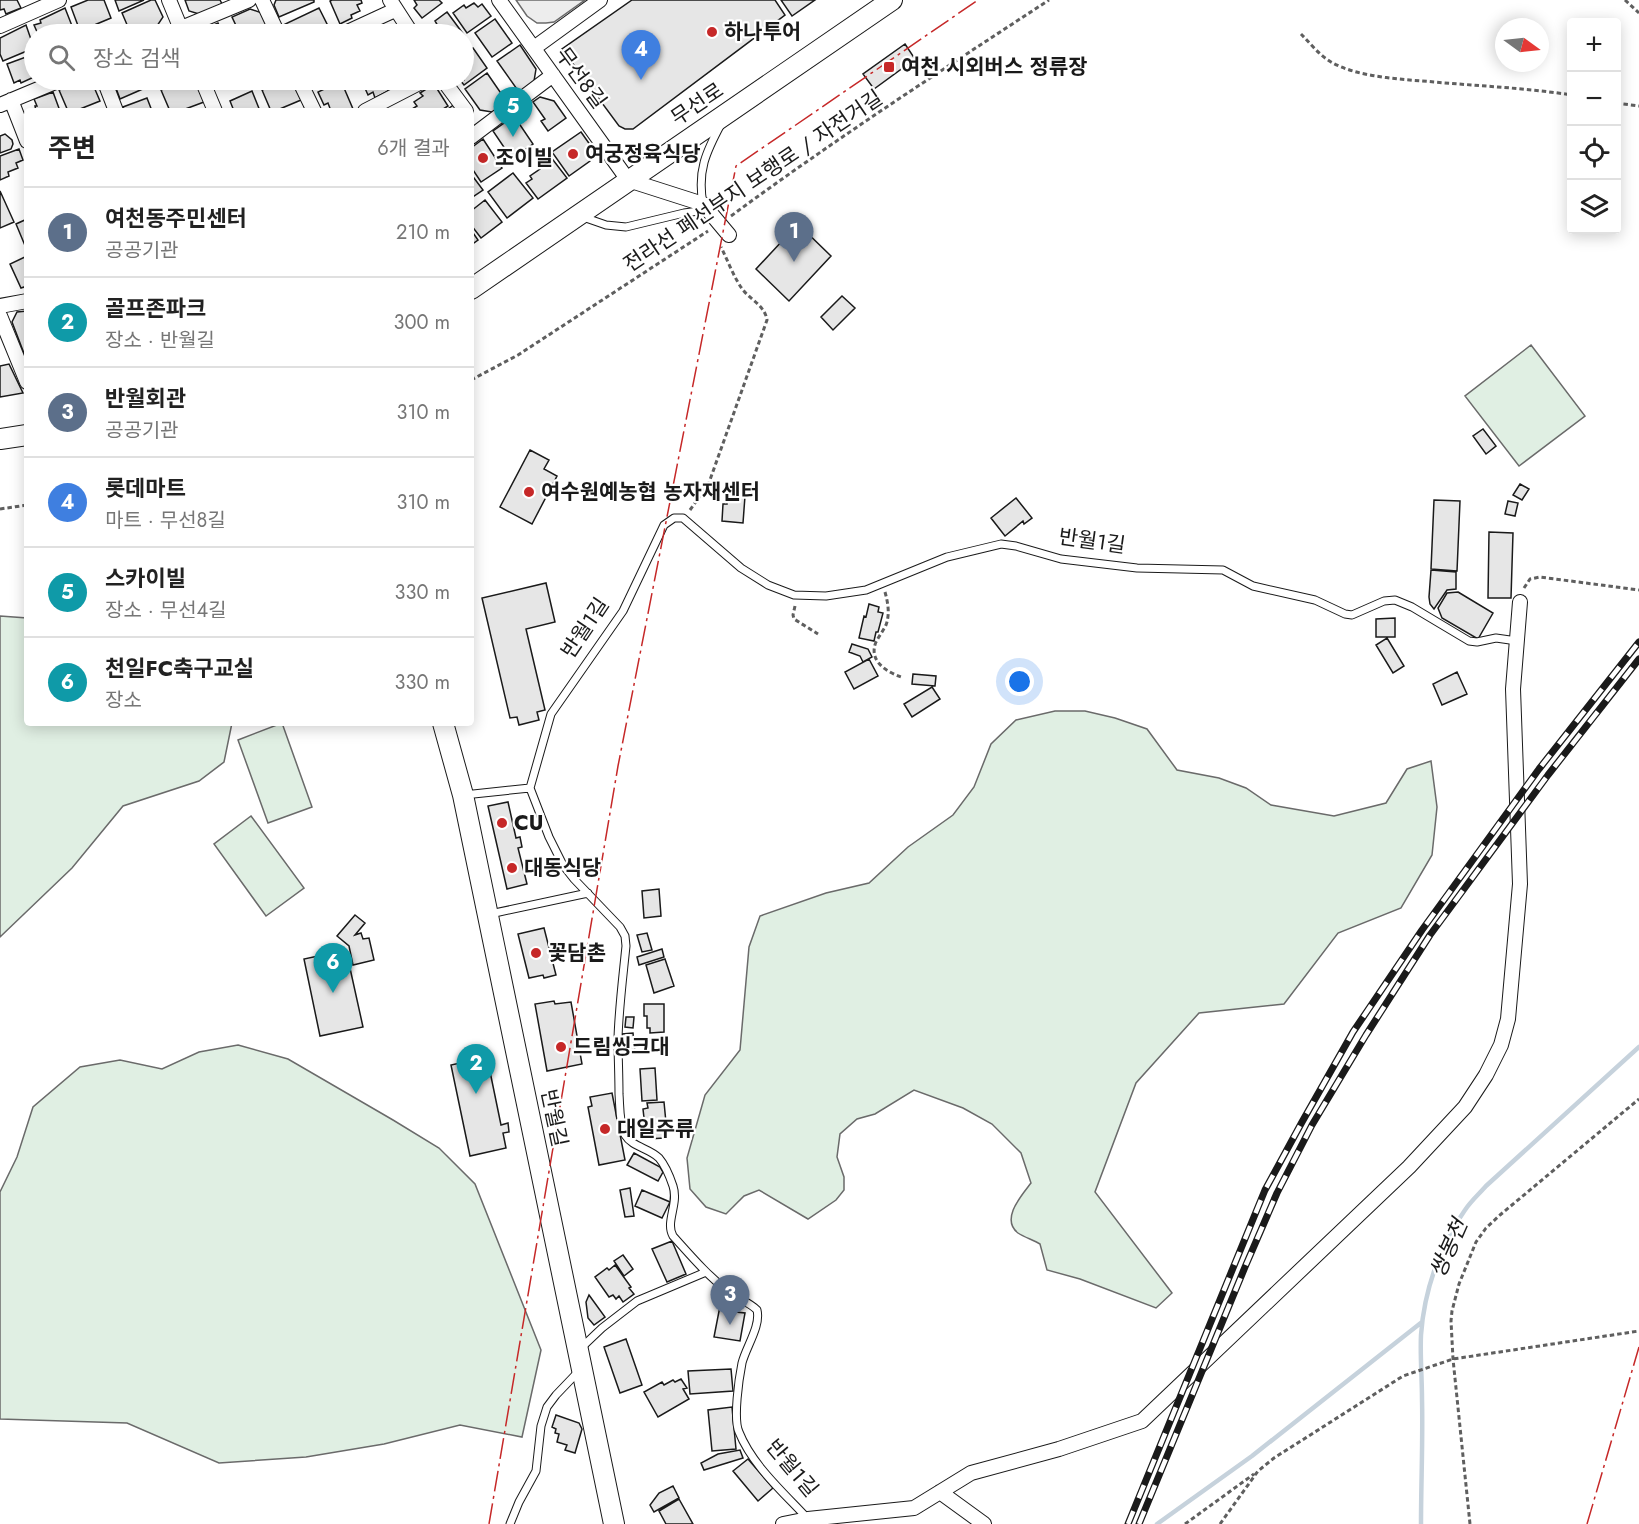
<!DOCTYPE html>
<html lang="ko">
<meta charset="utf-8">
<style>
:root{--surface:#fff;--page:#f2f2f2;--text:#222;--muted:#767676;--line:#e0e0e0;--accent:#b45309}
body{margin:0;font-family:Jost,"Noto Sans KR",sans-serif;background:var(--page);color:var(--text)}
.controls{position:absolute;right:18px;top:18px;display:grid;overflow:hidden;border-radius:6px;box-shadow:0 3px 15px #0003}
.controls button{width:54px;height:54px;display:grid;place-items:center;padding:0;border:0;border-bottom:2px solid var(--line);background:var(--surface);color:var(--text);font:30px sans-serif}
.compass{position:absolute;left:1495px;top:18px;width:54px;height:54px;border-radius:50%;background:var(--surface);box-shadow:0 3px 15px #0003;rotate:105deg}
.you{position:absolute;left:1020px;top:682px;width:21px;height:21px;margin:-15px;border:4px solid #fff;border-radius:50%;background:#1a73e8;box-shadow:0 0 0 9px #1a73e833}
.badge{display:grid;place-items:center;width:39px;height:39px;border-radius:50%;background:var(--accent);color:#fff;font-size:20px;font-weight:700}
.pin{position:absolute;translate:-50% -50px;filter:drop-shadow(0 2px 3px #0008)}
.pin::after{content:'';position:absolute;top:32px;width:21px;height:18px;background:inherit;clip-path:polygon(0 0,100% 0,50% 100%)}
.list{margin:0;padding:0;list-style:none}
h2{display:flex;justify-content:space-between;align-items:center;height:78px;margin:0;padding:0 24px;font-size:26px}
h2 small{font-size:20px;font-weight:400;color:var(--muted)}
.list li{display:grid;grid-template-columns:39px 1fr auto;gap:18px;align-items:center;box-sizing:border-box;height:90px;padding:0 24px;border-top:2px solid var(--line)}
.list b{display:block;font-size:22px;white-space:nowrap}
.list p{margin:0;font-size:20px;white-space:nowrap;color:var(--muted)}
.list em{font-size:20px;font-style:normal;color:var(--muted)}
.icon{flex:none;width:33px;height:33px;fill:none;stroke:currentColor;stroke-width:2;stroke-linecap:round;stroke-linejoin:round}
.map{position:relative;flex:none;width:1639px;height:1524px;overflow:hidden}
.search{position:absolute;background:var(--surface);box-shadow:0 3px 15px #0003;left:24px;top:24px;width:450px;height:66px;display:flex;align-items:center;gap:15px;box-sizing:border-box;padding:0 21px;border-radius:33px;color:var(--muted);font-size:22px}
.panel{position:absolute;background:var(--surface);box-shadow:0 3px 15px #0003;left:24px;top:108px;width:450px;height:618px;border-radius:6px}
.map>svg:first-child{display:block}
.green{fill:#e0efe3;stroke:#6a6a6a;stroke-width:1.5}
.parking{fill:#ededed;stroke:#6a6a6a;stroke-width:1.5}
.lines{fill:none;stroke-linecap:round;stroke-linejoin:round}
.stream{stroke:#c6d2dc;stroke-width:4.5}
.building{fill:#e6e6e6;stroke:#1a1a1a;stroke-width:1.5}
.lane-casing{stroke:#1a1a1a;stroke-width:9}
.street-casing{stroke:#1a1a1a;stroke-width:16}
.secondary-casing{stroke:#1a1a1a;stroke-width:22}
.path{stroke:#5f5f5f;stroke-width:3;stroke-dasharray:4.5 3;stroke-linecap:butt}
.lane{stroke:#fff;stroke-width:7}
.street{stroke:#fff;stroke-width:14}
.secondary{stroke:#fff;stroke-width:20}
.rail-casing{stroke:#1a1a1a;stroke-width:7}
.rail{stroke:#fff;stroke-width:4.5;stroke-dasharray:14;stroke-linecap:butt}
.power{stroke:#c62828;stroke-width:1.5;stroke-dasharray:21 4.5 3 4.5;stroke-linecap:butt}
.poi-dot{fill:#c62828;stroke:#fff;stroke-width:2}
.labels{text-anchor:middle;stroke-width:4.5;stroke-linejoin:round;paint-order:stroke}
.poi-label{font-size:21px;font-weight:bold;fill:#1a1a1a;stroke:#fff;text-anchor:start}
.street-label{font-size:21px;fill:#1a1a1a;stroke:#fff}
.water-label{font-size:22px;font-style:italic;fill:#1a1a1a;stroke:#fff}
</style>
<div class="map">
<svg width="1639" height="1524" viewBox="0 0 1639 1524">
<rect width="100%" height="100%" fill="#fff"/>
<path class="green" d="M1531 345 1585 416 1519 466 1465 396Z
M0 616 27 618V723H232L224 762 199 781 123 806 72 868 0 937Z
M1055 711H1085L1115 718 1147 729 1177 770 1219 778 1246 788 1271 805 1334 816 1386 803 1407 769 1431 761 1437 807 1432 855 1401 908 1338 933 1284 1004 1199 1013 1136 1083 1095 1192 1172 1293 1156 1308 1080 1279 1047 1270 1040 1244C1033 1240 1024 1237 1018 1233 1000 1219 1022 1195 1031 1183L1021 1153 992 1124 963 1108 914 1090 875 1114 857 1119 840 1134 837 1157 844 1177V1190L836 1200 808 1219 759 1190 744 1196 726 1214 706 1207 690 1189 687 1158 705 1095 740 1050 749 947 760 916 826 893 869 883 908 847 953 815 974 787 991 744 1016 720Z
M282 723 312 807 268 823 238 740Z
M251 816 304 888 266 916 214 844Z
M238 1045 288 1059 393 1120 439 1148 475 1184 541 1350 522 1437 460 1425 384 1444 306 1457 219 1463 127 1423 0 1419V1192L17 1157 33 1107 80 1067 120 1060 162 1069 199 1052Z"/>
<path class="parking" d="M516 0H585L554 22 546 23H537L527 16Z"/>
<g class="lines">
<path class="stream" d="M1157 1524 1252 1456 1422 1322
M1421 1524C1421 1483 1423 1441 1422 1399 1422 1378 1420 1356 1421 1335 1424 1291 1440 1245 1465 1210 1471 1201 1479 1194 1486 1186L1639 1047"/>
</g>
<path class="building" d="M0 0H17L21 8 6 14 4 9 0 10Z
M88 0H104L111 18 80 31 71 7Z
M115 0H144L119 11Z
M151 0H155L163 17 155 29 143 34H131L122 13Z
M185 0H220L222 4 199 14 189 11Z
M276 0H314V2L279 17 274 5Z
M332 0H361L362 3 357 5 360 11 351 15 352 18 340 24 330 1Z
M414 0H439L442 3 422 18 414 8 417 5Z
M632 0H775L785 15 633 129H625L619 126 562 49Z
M781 0H815L792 16Z
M474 3 478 7 482 4 491 16 467 33 453 13 464 5 466 8Z
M65 8 74 31 65 34H38L34 25 41 23 40 20Z
M319 8 328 26 310 34H285L281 26Z
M250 9 265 14 272 32 266 34H240L232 17Z
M447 12 464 35 438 34 434 29 438 26 435 21Z
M495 19 512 43 492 57 475 33Z
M218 23 223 34H204L207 28Z
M26 25 34 48 3 61 0 54V38Z
M112 26 116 34H83L95 29 96 33Z
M383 26 386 31 391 29 393 34H365Z
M905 44 915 59 874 89 863 74Z
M520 45 536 69 534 81 519 92 497 61Z
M473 48 487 68 464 85 460 80H464V55Z
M34 54V77L21 83 20 80 14 83 7 64Z
M487 73 507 102 492 112 480 110 465 89Z
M85 80H91L100 101 75 111H68L59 90Z
M113 80H142L145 88 120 99Z
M166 80H180L168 84Z
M188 80H195L204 102 180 111H170L161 90Z
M288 80H293L301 100 275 111H271L262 90Z
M315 80H337L319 88Z
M356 80H383L388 91 375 98 373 92 368 95 364 86 360 88Z
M341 81 353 109 349 111H331L328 103 324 105 318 92Z
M434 84 448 106 440 111H413L412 109 417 106 414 102 423 96 420 93Z
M252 91 260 111H234L230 101Z
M53 92 60 111H36L35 106H37L34 99Z
M540 97 554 101 566 118 548 131 541 121 545 119 533 102Z
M147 98 152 111H125L123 107Z
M455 104 460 111H445Z
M514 116 533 144 512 159 493 131Z
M581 132 593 149 590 161 569 176 552 152Z
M5 134 12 140 13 144 11 149 0 153V136Z
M483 139 502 168 481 182 471 167V148Z
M19 149 23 160 16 163 18 168 8 172 9 176 0 180V156Z
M550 156 567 178 538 199 526 183 532 179 530 176 540 169 538 166Z
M513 173 533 198 507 218 488 192Z
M471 174 483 190 471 198Z
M0 191 14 222 0 228Z
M485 200 502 222 481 238 471 225V211Z
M27 219V247L26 248 16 224Z
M798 224 831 256 789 301 756 269Z
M471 230 478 240 471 245Z
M27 256V293L24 287 21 288 10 264Z
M842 296 855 308 833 330 821 317Z
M27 311V355L25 356 12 322 17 312Z
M9 364 23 393 0 397V366Z
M1483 429 1496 446 1486 454 1473 436Z
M530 450 549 460 544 469 557 476 532 524 500 507Z
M1520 484 1529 489 1522 500 1513 495Z
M727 495 745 496 743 523 722 521 723 504H727Z
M1016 498 1032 518 1024 524 1023 521 1005 536 991 518Z
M1434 500 1460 501 1457 571 1431 569Z
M1508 501 1518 503 1515 516 1505 514Z
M1489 532 1513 533 1511 598H1488Z
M1431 570 1456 572V589L1447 590 1434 609 1430 604 1429 597Z
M546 583 555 622 526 629 545 710 537 712 539 720 519 725 517 717 510 718 482 598Z
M1458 592 1493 613 1478 639 1442 618 1438 608 1447 593Z
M869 604 879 607 878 612 883 613 878 632H876L874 641 859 638 864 616 866 617Z
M1395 618V637H1376V619Z
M1387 638 1404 666 1393 673 1376 645Z
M852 644 868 649 872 657 863 662 860 656 849 652Z
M869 659 878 676 854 689 845 672Z
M1457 672 1467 694 1442 705 1433 684Z
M913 674 936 676 935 686 912 684Z
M932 687 940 699 912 717 904 704Z
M508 802 516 838 520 837 522 847 518 848 527 884 507 889 488 806Z
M659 889 661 916 644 918 642 891Z
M355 915 365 923 355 935 361 933 363 939 369 938 374 960 353 965 349 946 337 936Z
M544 928 556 975 544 978 543 975 529 978 518 934Z
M647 933 652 950 642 952 637 935Z
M662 949 664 957 639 965 637 957Z
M346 950 363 1027 320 1036 304 959Z
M665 959 674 986 654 993 646 965Z
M554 1001 555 1004 571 1002 582 1064 547 1071 535 1004Z
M644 1004H664V1032L650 1033V1028H647V1016H644Z
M626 1017H634L633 1028 625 1027Z
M633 1033 635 1052 624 1053 622 1034Z
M487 1057 501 1125 508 1123 509 1132 503 1133 506 1148 470 1156 451 1065Z
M655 1068 657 1100 642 1101 640 1069Z
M612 1093 625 1160 599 1165 588 1107 592 1106 590 1097Z
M664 1102 667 1133 664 1134V1138L648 1139 647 1133H642L641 1118H644L643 1109 648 1108 647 1103Z
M634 1153 660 1167 663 1172 658 1181 627 1165Z
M630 1188 634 1216 625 1217 620 1190Z
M642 1190 670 1202 662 1218 635 1206Z
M672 1241 686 1274 667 1282 652 1249Z
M623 1255 633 1269 624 1276 614 1261Z
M615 1265 631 1287 629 1288 634 1294 623 1302 619 1296 616 1299 613 1295 609 1297 595 1277 607 1268 609 1270Z
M589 1295 605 1317 594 1325 588 1318 586 1302Z
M720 1306 737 1309 736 1312 745 1313 740 1341 714 1337Z
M626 1339 642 1385 620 1393 604 1347Z
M731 1369 733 1391 690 1394 688 1371Z
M681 1379 687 1388 683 1389 689 1399 658 1417 644 1392 662 1382 664 1385 673 1380 675 1382Z
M732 1407 736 1449 712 1451 708 1410Z
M556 1415 579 1423 582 1429 575 1453 565 1450 567 1445 557 1442 559 1434 555 1433 556 1429 552 1427Z
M740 1450 743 1458 704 1470 701 1463 718 1454Z
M748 1459 773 1488 758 1501 733 1471Z
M673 1486 679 1498 654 1512 650 1505 659 1493Z
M679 1499 693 1524H666L659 1511Z"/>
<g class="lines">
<g class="lane-casing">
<path id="lane" d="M703 204C697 171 706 152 721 124
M583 217 606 225 626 227 684 213 706 210
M464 795 530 788
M490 914 588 893
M581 1348 602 1328 637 1301 706 1272
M808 1519C784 1493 752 1465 739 1432 733 1419 739 1378 742 1363 746 1347 761 1326 757 1310 749 1302 738 1299 729 1292 708 1276 691 1256 673 1236 665 1222 679 1204 673 1186 670 1177 665 1165 659 1158 649 1148 632 1147 625 1135 619 1123 620 1106 619 1094 619 1075 618 1056 618 1038 619 1007 623 976 626 946L625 936 620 927 574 879 563 865 549 837 530 788 551 714 623 611 664 525 674 518H683L741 568 768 585 794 595 826 596 866 590 947 557 1001 544 1016 546 1061 559 1137 568 1223 570 1253 586 1315 600 1345 614 1352 615 1384 601 1395 600 1412 607 1469 641 1477 642 1496 638 1517 641
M510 1524 519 1502 536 1471 541 1426 547 1407 556 1395 578 1372"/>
</g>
<g class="street-casing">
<path id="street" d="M169 0 183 34
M262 0 278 34
M390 0 412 34
M499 0 628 180 703 204 729 235
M0 26 59 0
M167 34 249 0
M343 34 395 10
M534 48 600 0
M104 80 116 111
M202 80 215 111
M299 80 314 111
M443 80 466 111
M11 100 27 141
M0 105 60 80
M365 111 425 80
M471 137 553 75
M0 306 27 301
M0 316 27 382
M940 1492 984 1524
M783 1524 808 1519 914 1508 971 1473 1059 1449 1142 1421 1409 1167 1465 1107 1486 1075 1501 1045 1508 1019 1520 884 1513 689 1520 602"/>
</g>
<g class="secondary-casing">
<path id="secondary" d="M471 289 892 0
M0 439 27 435
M443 723 463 795 614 1524"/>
</g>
<path class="path" d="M1625 0 1639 13
M1301 34C1310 43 1319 55 1331 62 1359 78 1402 79 1434 82 1480 86 1526 88 1572 95
M1616 103 1639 106
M731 216C834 140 942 70 1049 0
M471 380 518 355 708 231
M0 509 27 505
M690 510 708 485 711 477 767 320C765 306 751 300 743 290 734 278 728 261 721 247
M1524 588 1530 579 1540 577 1639 590
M885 592C888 603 890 614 886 625 883 631 879 636 876 642 868 661 887 672 901 677
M795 606 793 615 794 619 818 634
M1185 1524 1254 1474
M1220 1524 1258 1471 1274 1458 1403 1376 1453 1359 1639 1331
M1470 1524 1453 1359 1451 1321 1452 1311 1459 1284 1476 1242 1486 1228 1500 1215 1639 1099"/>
<use href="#lane" class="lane"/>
<use href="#street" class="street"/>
<use href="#secondary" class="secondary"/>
<g class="rail-casing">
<path id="rail" d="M1128 1524 1265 1190 1302 1122 1353 1032 1422 930 1539 769 1639 642
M1139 1524 1245 1267 1277 1193 1312 1125 1366 1035 1430 935 1548 775 1639 659"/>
</g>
<use href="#rail" class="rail"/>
<path class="power" d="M489 1524 618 766 736 166 978 0
M1587 1524 1639 1347"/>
</g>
<g class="poi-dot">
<circle cx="712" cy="32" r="6"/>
<rect x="883" y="61" width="12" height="12" rx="3"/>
<circle cx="573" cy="154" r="6"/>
<circle cx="483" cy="158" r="6"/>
<circle cx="529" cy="492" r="6"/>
<circle cx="502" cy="823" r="6"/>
<circle cx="512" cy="868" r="6"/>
<circle cx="536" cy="953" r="6"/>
<circle cx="561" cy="1047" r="6"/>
<circle cx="605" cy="1129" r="6"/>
</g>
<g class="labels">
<g class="poi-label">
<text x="724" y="39">하나투어</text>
<text x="901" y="74">여천 시외버스 정류장</text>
<text x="585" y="161">여궁정육식당</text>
<text x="495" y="165">조이빌</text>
<text x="541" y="499">여수원예농협 농자재센터</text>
<text x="514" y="830">CU</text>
<text x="524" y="875">대동식당</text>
<text x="548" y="960">꽃담촌</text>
<text x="573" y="1054">드림씽크대</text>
<text x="617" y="1136">대일주류</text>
</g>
<g class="street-label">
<text transform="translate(581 78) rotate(54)" y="7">무선8길</text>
<text transform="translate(697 104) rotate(-34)" y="7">무선로</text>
<text transform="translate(753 181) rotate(-34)" y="7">전라선 폐선부지 보행로 / 자전거길</text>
<text transform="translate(1092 541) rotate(8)" y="7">반월1길</text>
<text transform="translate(585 628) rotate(-56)" y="7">반월1길</text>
<text transform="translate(554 1118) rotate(78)" y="7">반월길</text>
<text transform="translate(792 1468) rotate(50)" y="7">반월1길</text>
</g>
<g class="water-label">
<text transform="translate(1448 1248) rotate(-66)" y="8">쌍봉천</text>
</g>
</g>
</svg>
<div class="controls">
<button>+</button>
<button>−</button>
<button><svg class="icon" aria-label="locate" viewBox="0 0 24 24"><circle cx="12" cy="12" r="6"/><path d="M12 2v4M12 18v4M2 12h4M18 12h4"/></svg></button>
<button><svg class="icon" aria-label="layers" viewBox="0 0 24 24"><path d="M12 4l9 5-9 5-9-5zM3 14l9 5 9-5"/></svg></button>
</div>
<svg class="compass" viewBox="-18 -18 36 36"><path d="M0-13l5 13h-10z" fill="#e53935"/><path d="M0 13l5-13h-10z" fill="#767676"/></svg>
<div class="you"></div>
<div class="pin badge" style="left:794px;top:262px;background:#5c6f8a">1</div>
<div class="pin badge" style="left:476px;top:1094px;background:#0f9aa8">2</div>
<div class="pin badge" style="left:730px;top:1325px;background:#5c6f8a">3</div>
<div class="pin badge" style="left:641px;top:80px;background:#3f7fe0">4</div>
<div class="pin badge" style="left:513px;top:137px;background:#0f9aa8">5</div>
<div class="pin badge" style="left:333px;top:993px;background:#0f9aa8">6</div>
<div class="search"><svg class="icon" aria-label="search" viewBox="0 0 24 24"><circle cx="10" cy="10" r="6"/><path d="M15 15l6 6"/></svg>장소 검색</div>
<section class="panel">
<h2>주변<small>6개 결과</small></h2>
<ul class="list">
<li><span class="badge" style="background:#5c6f8a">1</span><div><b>여천동주민센터</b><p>공공기관</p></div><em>210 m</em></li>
<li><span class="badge" style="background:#0f9aa8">2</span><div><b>골프존파크</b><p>장소 · 반월길</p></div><em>300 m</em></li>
<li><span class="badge" style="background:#5c6f8a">3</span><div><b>반월회관</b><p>공공기관</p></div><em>310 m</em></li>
<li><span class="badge" style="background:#3f7fe0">4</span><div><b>롯데마트</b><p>마트 · 무선8길</p></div><em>310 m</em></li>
<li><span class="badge" style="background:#0f9aa8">5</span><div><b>스카이빌</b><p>장소 · 무선4길</p></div><em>330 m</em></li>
<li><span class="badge" style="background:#0f9aa8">6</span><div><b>천일FC축구교실</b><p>장소</p></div><em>330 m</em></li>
</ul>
</section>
</div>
